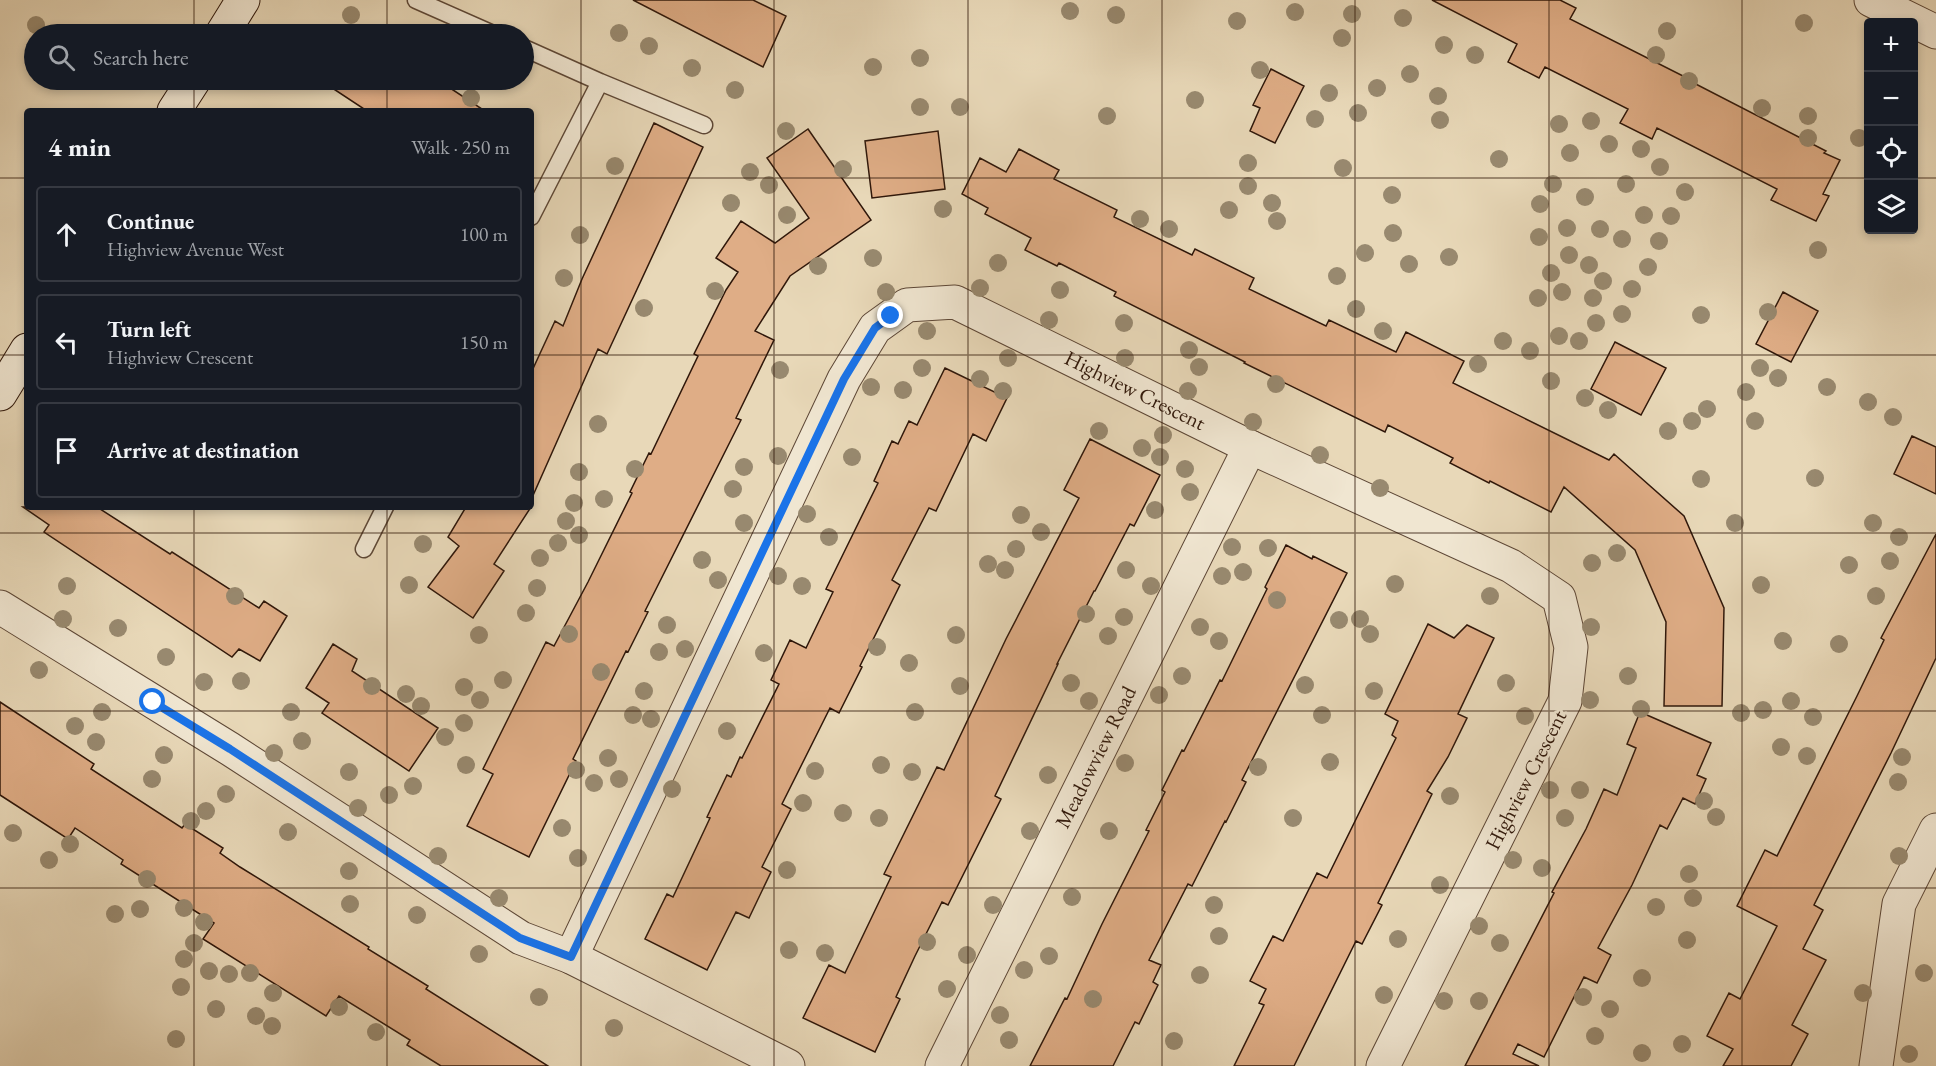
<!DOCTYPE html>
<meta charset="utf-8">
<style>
:root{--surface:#171b24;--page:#20242c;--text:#f1f3f6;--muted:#9ea1a6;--line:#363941}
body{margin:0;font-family:"EB Garamond",serif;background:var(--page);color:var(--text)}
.controls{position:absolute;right:18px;top:18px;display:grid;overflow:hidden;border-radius:6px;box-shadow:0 3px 9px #0003}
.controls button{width:54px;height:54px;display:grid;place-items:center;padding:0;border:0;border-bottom:2px solid var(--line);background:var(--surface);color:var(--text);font:30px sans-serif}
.stop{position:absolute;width:18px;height:18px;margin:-14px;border:4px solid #1a73e8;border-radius:50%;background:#fff}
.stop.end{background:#1a73e8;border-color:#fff;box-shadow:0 2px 6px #0008}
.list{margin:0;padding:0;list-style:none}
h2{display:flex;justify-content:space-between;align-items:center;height:78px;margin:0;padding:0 24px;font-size:26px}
h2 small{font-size:20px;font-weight:400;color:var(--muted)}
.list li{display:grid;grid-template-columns:39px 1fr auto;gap:18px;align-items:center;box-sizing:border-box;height:96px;margin:0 12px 12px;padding:0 12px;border:2px solid var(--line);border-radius:6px}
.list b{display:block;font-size:22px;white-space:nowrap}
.list p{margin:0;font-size:20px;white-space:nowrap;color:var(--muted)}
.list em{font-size:20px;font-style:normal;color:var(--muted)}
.icon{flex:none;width:33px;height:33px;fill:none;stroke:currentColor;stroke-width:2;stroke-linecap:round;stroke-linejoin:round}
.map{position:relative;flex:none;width:1936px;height:1066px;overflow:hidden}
.search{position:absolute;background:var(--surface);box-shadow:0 3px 9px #0003;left:24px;top:24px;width:510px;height:66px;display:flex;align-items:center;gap:15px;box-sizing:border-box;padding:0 21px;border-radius:33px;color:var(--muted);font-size:22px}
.panel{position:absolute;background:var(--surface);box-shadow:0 3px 9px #0003;left:24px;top:108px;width:510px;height:402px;border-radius:6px}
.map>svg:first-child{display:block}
.building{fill:#dfad86;stroke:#2f170a;stroke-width:1.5}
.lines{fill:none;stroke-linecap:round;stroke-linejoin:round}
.service-casing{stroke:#5d4736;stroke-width:19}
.minor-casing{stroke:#5d4736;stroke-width:35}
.secondary-casing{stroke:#2f170a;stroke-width:35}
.service{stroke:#f0e6d1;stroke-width:16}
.minor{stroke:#f0e6d1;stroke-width:33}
.secondary{stroke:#f0e6d1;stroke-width:33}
.tree{fill:#98896f}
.route{stroke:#1a73e8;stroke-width:8}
.grid{fill:none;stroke:#2f170a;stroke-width:1.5;stroke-opacity:0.55}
.labels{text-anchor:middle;stroke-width:6;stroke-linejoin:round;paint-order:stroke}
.street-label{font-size:21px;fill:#2f170a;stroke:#f0e6d1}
</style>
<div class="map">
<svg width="1936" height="1066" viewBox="0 0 1936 1066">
<rect width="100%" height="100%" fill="#e8d8b8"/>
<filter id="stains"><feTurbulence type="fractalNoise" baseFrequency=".00333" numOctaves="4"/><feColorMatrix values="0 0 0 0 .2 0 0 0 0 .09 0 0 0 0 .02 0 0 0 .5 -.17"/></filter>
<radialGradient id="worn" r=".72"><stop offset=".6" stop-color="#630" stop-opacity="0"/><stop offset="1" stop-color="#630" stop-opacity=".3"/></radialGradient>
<path class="building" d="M633 0H753L786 16 763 67Z
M1432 0H1560L1576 8 1570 19 1687 78 1686 79 1826 151 1824 153 1840 160 1823 194 1829 196 1816 221 1771 200 1777 189 1657 128 1652 139 1620 123 1628 109 1545 67 1539 78 1508 62 1517 44Z
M1271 69 1304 86 1275 143 1250 131 1260 108 1253 105Z
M320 80H438L485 111H367Z
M654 123 703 147 607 354 598 349 531 500V373L555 321 563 326 582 279Z
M808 129 871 220 790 276 755 331 774 340 736 418 741 420 645 611 648 612 628 652 626 651 573 759 576 761 529 857 467 826 493 774 483 769 546 642 554 646 588 582 632 493 630 492 649 453 651 454 698 356 694 354 726 290 738 272 716 258 741 221 775 243 809 218 767 158Z
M938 131 945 189 872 198 865 141Z
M1019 149 1059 170 1054 179 1117 210 1114 217 1192 255 1195 249 1254 278 1249 289 1326 326 1329 320 1396 352 1406 332 1464 361 1453 383 1609 460 1614 454 1684 516 1724 608 1722 706H1664L1666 622 1635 550 1564 487 1551 512 1490 481 1489 483 1450 463 1453 458 1388 425 1385 432 1244 363 1245 362 1114 296 1116 292 1059 263 1057 266 1025 250 1031 238 985 214 988 208 962 194 980 158 1006 172Z
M1783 292 1818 311 1791 362 1756 344Z
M1615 342 1666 368 1641 415 1591 389Z
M945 368 1007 398 986 441 973 434 936 511 929 508 892 580 900 585 860 666 862 667 839 713 830 708 782 804 791 809 762 867 771 872 749 918 736 912 707 970 645 939 667 894 673 897 710 818 707 817 727 775 731 777 740 757 742 758 779 684 771 680 790 640 806 648 833 592 826 589 878 483 874 481 892 441 898 444 909 421 917 425Z
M1912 436 1936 447V494L1894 474Z
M1090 439 1160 475 1134 526 1130 524 1095 591H1094L1057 664H1058L995 796 1001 799 948 905 942 902 915 956 896 997 900 999 875 1052 803 1018 829 965 845 973 891 877 884 874 937 767 944 770 1006 639 1079 498 1064 490Z
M23 507H97L170 554 172 552 259 608 264 601 287 616 260 661 239 649 232 657 44 532 49 525Z
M466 507H531L494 564 504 571 473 618 428 587 459 546 448 537Z
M1936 534V658L1891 753 1814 905 1823 910 1803 949 1826 960 1792 1025 1808 1034 1791 1066H1723L1733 1049 1707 1036 1729 993 1740 999 1777 926 1737 906 1765 850 1777 856 1857 696 1884 640 1881 638Z
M1286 545 1312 559 1313 556 1347 573 1242 780 1246 782 1226 822 1225 821 1192 886 1188 884 1149 960 1161 965 1153 982 1158 985 1139 1024 1135 1022 1113 1066H1030L1065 998 1067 999 1102 924 1149 831 1146 830 1165 792 1162 790 1182 750 1184 751 1220 680 1222 681 1267 589 1265 587Z
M1428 624 1454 638 1467 625 1494 638 1458 714 1467 718 1448 757 1427 791 1432 794 1378 903 1382 905 1362 944 1356 941 1294 1066H1234L1264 1005 1259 1003 1266 989 1250 981 1273 936 1283 941 1317 873 1327 878 1396 738 1392 735 1398 721 1385 714Z
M333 644 357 659 352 671 438 728 409 771 322 713 329 703 306 688Z
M0 702 94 764 91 769 182 828 185 824 223 848 220 853 240 867 369 947 368 949 428 986 426 989 548 1066H441L407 1045 410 1040 339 996 326 1016 203 939 214 923 121 864 123 860 75 828 68 839 0 795Z
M1640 712 1711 743 1697 775 1706 779 1695 804 1683 798 1667 829 1660 825 1632 885 1598 948 1611 955 1597 983 1584 977 1544 1057 1518 1044 1513 1054 1539 1066H1465L1554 893 1552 892 1586 829 1604 789 1617 795 1636 748 1627 744Z"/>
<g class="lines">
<g class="service-casing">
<path id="service" d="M416 0 493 34
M524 48 600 82 531 217
M600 82 704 125
M364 549 385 507"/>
</g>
<g class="minor-casing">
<g id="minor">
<path d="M1871 0 1936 32"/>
<path d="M0 607 230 749 521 938 571 957 788 1066"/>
<path id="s1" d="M571 957 844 379 875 328 907 305 955 302 1250 447 1511 566 1559 598 1571 647 1565 701 1383 1066"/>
<path id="s2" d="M942 1066 1250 447"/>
<path d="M1876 1066 1899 904 1936 830"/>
</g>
</g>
<g class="secondary-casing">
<path id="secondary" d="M222 34 243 0
M174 111 194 80
M0 394 27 350"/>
</g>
<use href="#service" class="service"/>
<use href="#minor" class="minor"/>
<use href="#secondary" class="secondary"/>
</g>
<g class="tree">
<circle cx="1070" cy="11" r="9"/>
<circle cx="1295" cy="12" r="9"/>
<circle cx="1352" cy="14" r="9"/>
<circle cx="351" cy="15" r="9"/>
<circle cx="1116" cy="15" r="9"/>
<circle cx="1403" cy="18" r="9"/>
<circle cx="1237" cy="21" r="9"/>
<circle cx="1804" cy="23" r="9"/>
<circle cx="36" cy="25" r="9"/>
<circle cx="1667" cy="31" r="9"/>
<circle cx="619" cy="33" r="9"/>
<circle cx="1342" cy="38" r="9"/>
<circle cx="1444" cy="45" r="9"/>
<circle cx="649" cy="46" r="9"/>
<circle cx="1475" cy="55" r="9"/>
<circle cx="1656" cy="55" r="9"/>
<circle cx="920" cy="58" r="9"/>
<circle cx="873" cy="67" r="9"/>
<circle cx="692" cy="68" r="9"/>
<circle cx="1260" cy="70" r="9"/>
<circle cx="1410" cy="74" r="9"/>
<circle cx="1689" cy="81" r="9"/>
<circle cx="1377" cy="88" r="9"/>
<circle cx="735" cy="90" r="9"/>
<circle cx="1329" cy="93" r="9"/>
<circle cx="1438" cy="96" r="9"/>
<circle cx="471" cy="98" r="9"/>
<circle cx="1195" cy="100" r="9"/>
<circle cx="920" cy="107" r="9"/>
<circle cx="960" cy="107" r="9"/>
<circle cx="1762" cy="108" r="9"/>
<circle cx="1358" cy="113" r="9"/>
<circle cx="1107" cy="116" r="9"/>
<circle cx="1808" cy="116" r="9"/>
<circle cx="1315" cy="119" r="9"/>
<circle cx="1440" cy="120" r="9"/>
<circle cx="1591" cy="121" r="9"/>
<circle cx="1559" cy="124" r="9"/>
<circle cx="786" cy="131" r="9"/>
<circle cx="1808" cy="138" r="9"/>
<circle cx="1859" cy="138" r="9"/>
<circle cx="1609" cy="144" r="9"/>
<circle cx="1641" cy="149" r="9"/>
<circle cx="1570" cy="153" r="9"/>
<circle cx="1499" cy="159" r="9"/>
<circle cx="1248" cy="163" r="9"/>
<circle cx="615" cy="166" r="9"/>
<circle cx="1660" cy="167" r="9"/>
<circle cx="1343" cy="168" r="9"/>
<circle cx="843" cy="169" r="9"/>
<circle cx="750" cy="172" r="9"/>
<circle cx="1553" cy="184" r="9"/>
<circle cx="1626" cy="184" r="9"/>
<circle cx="769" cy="185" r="9"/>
<circle cx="1248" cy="186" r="9"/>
<circle cx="1685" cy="192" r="9"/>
<circle cx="1392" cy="195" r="9"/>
<circle cx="1585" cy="197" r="9"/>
<circle cx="731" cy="203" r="9"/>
<circle cx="1272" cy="203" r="9"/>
<circle cx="1540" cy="204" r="9"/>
<circle cx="943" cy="209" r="9"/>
<circle cx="1229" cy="210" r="9"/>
<circle cx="787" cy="215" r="9"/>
<circle cx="1644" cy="215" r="9"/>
<circle cx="1671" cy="216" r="9"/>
<circle cx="1140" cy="219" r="9"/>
<circle cx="1277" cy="221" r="9"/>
<circle cx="1567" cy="228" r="9"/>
<circle cx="1169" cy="229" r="9"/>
<circle cx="1600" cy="229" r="9"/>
<circle cx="1393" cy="233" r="9"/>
<circle cx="580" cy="235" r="9"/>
<circle cx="1539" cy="237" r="9"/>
<circle cx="1622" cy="239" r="9"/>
<circle cx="1659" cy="241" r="9"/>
<circle cx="1818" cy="250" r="9"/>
<circle cx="1365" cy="253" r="9"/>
<circle cx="1569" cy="255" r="9"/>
<circle cx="1449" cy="257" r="9"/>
<circle cx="873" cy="258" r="9"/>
<circle cx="998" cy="263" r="9"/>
<circle cx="1409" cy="264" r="9"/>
<circle cx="1589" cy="265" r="9"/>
<circle cx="818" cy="266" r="9"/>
<circle cx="1648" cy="267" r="9"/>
<circle cx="1551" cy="273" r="9"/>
<circle cx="1337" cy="276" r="9"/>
<circle cx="564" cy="278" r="9"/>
<circle cx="1603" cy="281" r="9"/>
<circle cx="980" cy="288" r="9"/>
<circle cx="1632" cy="289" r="9"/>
<circle cx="1060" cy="290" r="9"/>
<circle cx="715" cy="291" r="9"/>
<circle cx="886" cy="292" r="9"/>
<circle cx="1562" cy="292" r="9"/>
<circle cx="1538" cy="298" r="9"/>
<circle cx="1593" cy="298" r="9"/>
<circle cx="644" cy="308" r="9"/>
<circle cx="1356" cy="309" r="9"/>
<circle cx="1768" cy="312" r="9"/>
<circle cx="1622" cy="314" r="9"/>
<circle cx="1701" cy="315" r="9"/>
<circle cx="1049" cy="320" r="9"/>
<circle cx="1124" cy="323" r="9"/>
<circle cx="1596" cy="323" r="9"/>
<circle cx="927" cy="331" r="9"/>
<circle cx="1383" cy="331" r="9"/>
<circle cx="1559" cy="336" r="9"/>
<circle cx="1503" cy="341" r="9"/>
<circle cx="1579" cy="341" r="9"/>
<circle cx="1189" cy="350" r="9"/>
<circle cx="1530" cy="351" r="9"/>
<circle cx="1008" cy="358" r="9"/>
<circle cx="1125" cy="358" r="9"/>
<circle cx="1478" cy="364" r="9"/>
<circle cx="1199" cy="367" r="9"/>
<circle cx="922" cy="368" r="9"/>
<circle cx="1760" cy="368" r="9"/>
<circle cx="780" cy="370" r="9"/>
<circle cx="1778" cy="378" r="9"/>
<circle cx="980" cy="379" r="9"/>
<circle cx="1551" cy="381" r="9"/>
<circle cx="1276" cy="384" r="9"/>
<circle cx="871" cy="387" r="9"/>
<circle cx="1827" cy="387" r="9"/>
<circle cx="903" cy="390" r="9"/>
<circle cx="1003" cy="391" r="9"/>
<circle cx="1188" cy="391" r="9"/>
<circle cx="1746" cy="392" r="9"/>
<circle cx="1585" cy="398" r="9"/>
<circle cx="1868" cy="402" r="9"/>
<circle cx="1707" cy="409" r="9"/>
<circle cx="1608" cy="410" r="9"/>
<circle cx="1893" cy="417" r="9"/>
<circle cx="1692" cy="421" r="9"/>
<circle cx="1755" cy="421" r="9"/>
<circle cx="1253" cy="422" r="9"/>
<circle cx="598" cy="424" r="9"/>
<circle cx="1099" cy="431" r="9"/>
<circle cx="1668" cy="431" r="9"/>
<circle cx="1163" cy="435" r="9"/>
<circle cx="1142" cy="448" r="9"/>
<circle cx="1320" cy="455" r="9"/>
<circle cx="778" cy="456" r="9"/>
<circle cx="852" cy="457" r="9"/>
<circle cx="1160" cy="457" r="9"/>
<circle cx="744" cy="467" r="9"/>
<circle cx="635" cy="469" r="9"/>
<circle cx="1185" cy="469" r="9"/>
<circle cx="579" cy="472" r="9"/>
<circle cx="1815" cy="478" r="9"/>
<circle cx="1701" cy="479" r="9"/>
<circle cx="1380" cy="488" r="9"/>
<circle cx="733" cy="489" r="9"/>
<circle cx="1190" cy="492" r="9"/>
<circle cx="604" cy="499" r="9"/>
<circle cx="574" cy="503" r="9"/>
<circle cx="1155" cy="510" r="9"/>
<circle cx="807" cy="514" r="9"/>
<circle cx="1021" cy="515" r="9"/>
<circle cx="566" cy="521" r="9"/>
<circle cx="744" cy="523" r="9"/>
<circle cx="1735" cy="523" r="9"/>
<circle cx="1873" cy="523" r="9"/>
<circle cx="1041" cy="532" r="9"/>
<circle cx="579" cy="535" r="9"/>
<circle cx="829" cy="537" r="9"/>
<circle cx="1899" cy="537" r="9"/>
<circle cx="558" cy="543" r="9"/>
<circle cx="423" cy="544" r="9"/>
<circle cx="1232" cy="547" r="9"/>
<circle cx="1268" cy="548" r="9"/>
<circle cx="1016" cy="549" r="9"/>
<circle cx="1617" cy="553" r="9"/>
<circle cx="540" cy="558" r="9"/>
<circle cx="702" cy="560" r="9"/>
<circle cx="1890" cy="561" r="9"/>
<circle cx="1592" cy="563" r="9"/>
<circle cx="988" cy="564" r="9"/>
<circle cx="1849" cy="565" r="9"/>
<circle cx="1005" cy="570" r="9"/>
<circle cx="1126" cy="570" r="9"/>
<circle cx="1243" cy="572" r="9"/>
<circle cx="778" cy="576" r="9"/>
<circle cx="1222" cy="576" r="9"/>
<circle cx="718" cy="580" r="9"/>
<circle cx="1395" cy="584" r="9"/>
<circle cx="409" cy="585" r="9"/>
<circle cx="1761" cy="585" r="9"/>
<circle cx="67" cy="586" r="9"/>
<circle cx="802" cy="586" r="9"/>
<circle cx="1151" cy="586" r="9"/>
<circle cx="537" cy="588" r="9"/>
<circle cx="235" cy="596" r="9"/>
<circle cx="1490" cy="596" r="9"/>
<circle cx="1876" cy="596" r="9"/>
<circle cx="1277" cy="600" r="9"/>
<circle cx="526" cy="613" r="9"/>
<circle cx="1086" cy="614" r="9"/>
<circle cx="1124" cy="617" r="9"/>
<circle cx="63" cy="619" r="9"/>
<circle cx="1360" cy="619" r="9"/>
<circle cx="1339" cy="620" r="9"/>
<circle cx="667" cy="625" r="9"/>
<circle cx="1200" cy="627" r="9"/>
<circle cx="1591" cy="627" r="9"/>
<circle cx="118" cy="628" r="9"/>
<circle cx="569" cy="634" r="9"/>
<circle cx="1370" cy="634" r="9"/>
<circle cx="479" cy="635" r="9"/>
<circle cx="956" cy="635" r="9"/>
<circle cx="1108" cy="636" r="9"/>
<circle cx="1219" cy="641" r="9"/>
<circle cx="1783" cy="641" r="9"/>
<circle cx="1839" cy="644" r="9"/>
<circle cx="877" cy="647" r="9"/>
<circle cx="685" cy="649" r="9"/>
<circle cx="659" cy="652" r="9"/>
<circle cx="764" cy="653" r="9"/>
<circle cx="166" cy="657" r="9"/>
<circle cx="909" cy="663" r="9"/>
<circle cx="39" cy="670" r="9"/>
<circle cx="601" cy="672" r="9"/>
<circle cx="1182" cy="676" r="9"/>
<circle cx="1628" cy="676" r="9"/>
<circle cx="503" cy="680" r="9"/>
<circle cx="241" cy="681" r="9"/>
<circle cx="204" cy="682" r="9"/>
<circle cx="1071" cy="683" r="9"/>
<circle cx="1506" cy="683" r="9"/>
<circle cx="1305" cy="685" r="9"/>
<circle cx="372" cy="686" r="9"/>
<circle cx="960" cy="686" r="9"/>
<circle cx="464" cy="687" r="9"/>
<circle cx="644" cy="691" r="9"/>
<circle cx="1374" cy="691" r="9"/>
<circle cx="406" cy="694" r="9"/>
<circle cx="1159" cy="695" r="9"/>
<circle cx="480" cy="700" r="9"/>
<circle cx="1590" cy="700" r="9"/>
<circle cx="1089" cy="701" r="9"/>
<circle cx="1791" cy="701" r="9"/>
<circle cx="421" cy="706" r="9"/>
<circle cx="1641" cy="709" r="9"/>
<circle cx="1763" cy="710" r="9"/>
<circle cx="102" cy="712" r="9"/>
<circle cx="291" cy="712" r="9"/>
<circle cx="915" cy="712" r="9"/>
<circle cx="1741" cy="713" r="9"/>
<circle cx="633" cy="715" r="9"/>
<circle cx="1322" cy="715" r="9"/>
<circle cx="1525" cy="716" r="9"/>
<circle cx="1813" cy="717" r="9"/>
<circle cx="651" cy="719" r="9"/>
<circle cx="464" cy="723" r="9"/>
<circle cx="75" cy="726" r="9"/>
<circle cx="727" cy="731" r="9"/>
<circle cx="445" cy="737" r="9"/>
<circle cx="302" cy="741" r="9"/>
<circle cx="96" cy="742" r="9"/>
<circle cx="1781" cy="747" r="9"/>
<circle cx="274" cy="753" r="9"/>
<circle cx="164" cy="755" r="9"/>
<circle cx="1807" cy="756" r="9"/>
<circle cx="1902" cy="757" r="9"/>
<circle cx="608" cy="758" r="9"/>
<circle cx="1330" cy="762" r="9"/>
<circle cx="1125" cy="763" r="9"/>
<circle cx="466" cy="765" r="9"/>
<circle cx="881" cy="765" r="9"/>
<circle cx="1258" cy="767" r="9"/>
<circle cx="576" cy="770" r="9"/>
<circle cx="815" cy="771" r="9"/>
<circle cx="349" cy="772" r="9"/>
<circle cx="912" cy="772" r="9"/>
<circle cx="1048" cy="775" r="9"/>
<circle cx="152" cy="779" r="9"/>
<circle cx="619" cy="779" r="9"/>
<circle cx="1898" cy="782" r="9"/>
<circle cx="594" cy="783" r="9"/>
<circle cx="413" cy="786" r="9"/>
<circle cx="672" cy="789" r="9"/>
<circle cx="1550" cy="790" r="9"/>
<circle cx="1580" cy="790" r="9"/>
<circle cx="226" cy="794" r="9"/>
<circle cx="389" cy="795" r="9"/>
<circle cx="1450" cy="796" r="9"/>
<circle cx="1704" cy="801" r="9"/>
<circle cx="803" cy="803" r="9"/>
<circle cx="358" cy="808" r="9"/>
<circle cx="206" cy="811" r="9"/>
<circle cx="843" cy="813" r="9"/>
<circle cx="1716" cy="817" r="9"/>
<circle cx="879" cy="818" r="9"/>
<circle cx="1293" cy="818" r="9"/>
<circle cx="1565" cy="818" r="9"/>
<circle cx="191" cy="821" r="9"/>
<circle cx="562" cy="828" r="9"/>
<circle cx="1030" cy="831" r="9"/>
<circle cx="1109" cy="831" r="9"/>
<circle cx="288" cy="832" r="9"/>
<circle cx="13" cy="833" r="9"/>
<circle cx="70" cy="844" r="9"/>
<circle cx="438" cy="856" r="9"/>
<circle cx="1899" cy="856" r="9"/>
<circle cx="578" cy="858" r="9"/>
<circle cx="49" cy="860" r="9"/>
<circle cx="1513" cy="860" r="9"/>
<circle cx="1542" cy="868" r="9"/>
<circle cx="787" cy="870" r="9"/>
<circle cx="349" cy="871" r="9"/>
<circle cx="1689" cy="874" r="9"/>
<circle cx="147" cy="879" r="9"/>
<circle cx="1440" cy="885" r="9"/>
<circle cx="1072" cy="897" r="9"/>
<circle cx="499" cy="898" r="9"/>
<circle cx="1693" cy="898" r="9"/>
<circle cx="350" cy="904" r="9"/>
<circle cx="993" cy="905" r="9"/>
<circle cx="1214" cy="905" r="9"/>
<circle cx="1656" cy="907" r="9"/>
<circle cx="184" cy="908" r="9"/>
<circle cx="140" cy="909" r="9"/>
<circle cx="115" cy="914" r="9"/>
<circle cx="417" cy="915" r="9"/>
<circle cx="204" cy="922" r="9"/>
<circle cx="1479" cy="926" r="9"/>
<circle cx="1219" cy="936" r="9"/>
<circle cx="1398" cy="939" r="9"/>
<circle cx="1687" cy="940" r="9"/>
<circle cx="927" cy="942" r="9"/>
<circle cx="194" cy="943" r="9"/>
<circle cx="1500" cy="943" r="9"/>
<circle cx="789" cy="950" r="9"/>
<circle cx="825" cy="953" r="9"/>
<circle cx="479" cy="954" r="9"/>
<circle cx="967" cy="955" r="9"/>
<circle cx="1049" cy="956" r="9"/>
<circle cx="184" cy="959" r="9"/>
<circle cx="1024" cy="970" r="9"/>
<circle cx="209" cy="971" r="9"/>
<circle cx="250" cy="973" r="9"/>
<circle cx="1924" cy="973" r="9"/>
<circle cx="229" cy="974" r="9"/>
<circle cx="1200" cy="975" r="9"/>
<circle cx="1642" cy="978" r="9"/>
<circle cx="181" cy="987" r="9"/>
<circle cx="947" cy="989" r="9"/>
<circle cx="273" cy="993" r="9"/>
<circle cx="1863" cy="993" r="9"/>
<circle cx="1384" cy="995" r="9"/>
<circle cx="539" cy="997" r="9"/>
<circle cx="1583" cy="997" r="9"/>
<circle cx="1093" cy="999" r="9"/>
<circle cx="1444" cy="1001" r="9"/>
<circle cx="1479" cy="1001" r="9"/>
<circle cx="339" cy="1007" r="9"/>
<circle cx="216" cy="1009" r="9"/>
<circle cx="1610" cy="1009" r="9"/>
<circle cx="1000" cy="1015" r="9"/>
<circle cx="256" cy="1016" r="9"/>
<circle cx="272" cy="1026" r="9"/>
<circle cx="614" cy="1028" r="9"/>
<circle cx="376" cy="1032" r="9"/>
<circle cx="1595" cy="1036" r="9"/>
<circle cx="176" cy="1039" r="9"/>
<circle cx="1009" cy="1040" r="9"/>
<circle cx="1174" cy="1041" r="9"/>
<circle cx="1682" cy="1044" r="9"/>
<circle cx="1642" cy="1053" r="9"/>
<circle cx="1909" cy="1054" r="9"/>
</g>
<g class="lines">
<path class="route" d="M153 702 230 749 520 938 571 957 844 379 875 328 891 316"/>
</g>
<path class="grid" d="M194 0V34M387 0V34M581 0V1066M774 0V1066M968 0V1066M1162 0V1066M1355 0V1066M1549 0V1066M1742 0V1066M194 80V111M387 80V111M0 178H27M531 178H1868M1914 178H1936M0 355H27M531 355H1936M194 507V1066M387 507V1066M0 533H1936M0 711H1936M0 888H1936"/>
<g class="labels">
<g class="street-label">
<text dy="7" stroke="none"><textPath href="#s1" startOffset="987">Highview Crescent</textPath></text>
<text dy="7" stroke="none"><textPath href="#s2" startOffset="345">Meadowview Road</textPath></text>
<text transform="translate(1526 780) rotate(-63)" y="7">Highview Crescent</text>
</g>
</g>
<rect width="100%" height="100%" filter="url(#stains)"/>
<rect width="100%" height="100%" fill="url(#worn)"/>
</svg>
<div class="controls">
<button>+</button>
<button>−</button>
<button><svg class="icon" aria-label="locate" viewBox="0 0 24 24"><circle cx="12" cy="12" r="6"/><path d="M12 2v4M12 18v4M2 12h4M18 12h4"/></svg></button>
<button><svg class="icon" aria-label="layers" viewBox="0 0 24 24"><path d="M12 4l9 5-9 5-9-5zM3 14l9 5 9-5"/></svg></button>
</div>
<div class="stop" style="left:153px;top:702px"></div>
<div class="stop end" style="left:891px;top:316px"></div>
<div class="search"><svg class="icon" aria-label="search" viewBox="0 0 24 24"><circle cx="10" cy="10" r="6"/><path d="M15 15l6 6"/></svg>Search here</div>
<section class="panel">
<h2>4 min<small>Walk · 250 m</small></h2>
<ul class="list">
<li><svg class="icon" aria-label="ahead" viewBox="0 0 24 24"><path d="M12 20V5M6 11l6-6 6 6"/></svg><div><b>Continue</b><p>Highview Avenue West</p></div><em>100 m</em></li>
<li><svg class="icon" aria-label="left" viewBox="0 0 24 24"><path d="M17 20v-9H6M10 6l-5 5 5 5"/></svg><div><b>Turn left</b><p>Highview Crescent</p></div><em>150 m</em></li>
<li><svg class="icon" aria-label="arrive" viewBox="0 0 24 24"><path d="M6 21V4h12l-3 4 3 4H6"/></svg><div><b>Arrive at destination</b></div></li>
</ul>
</section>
</div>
